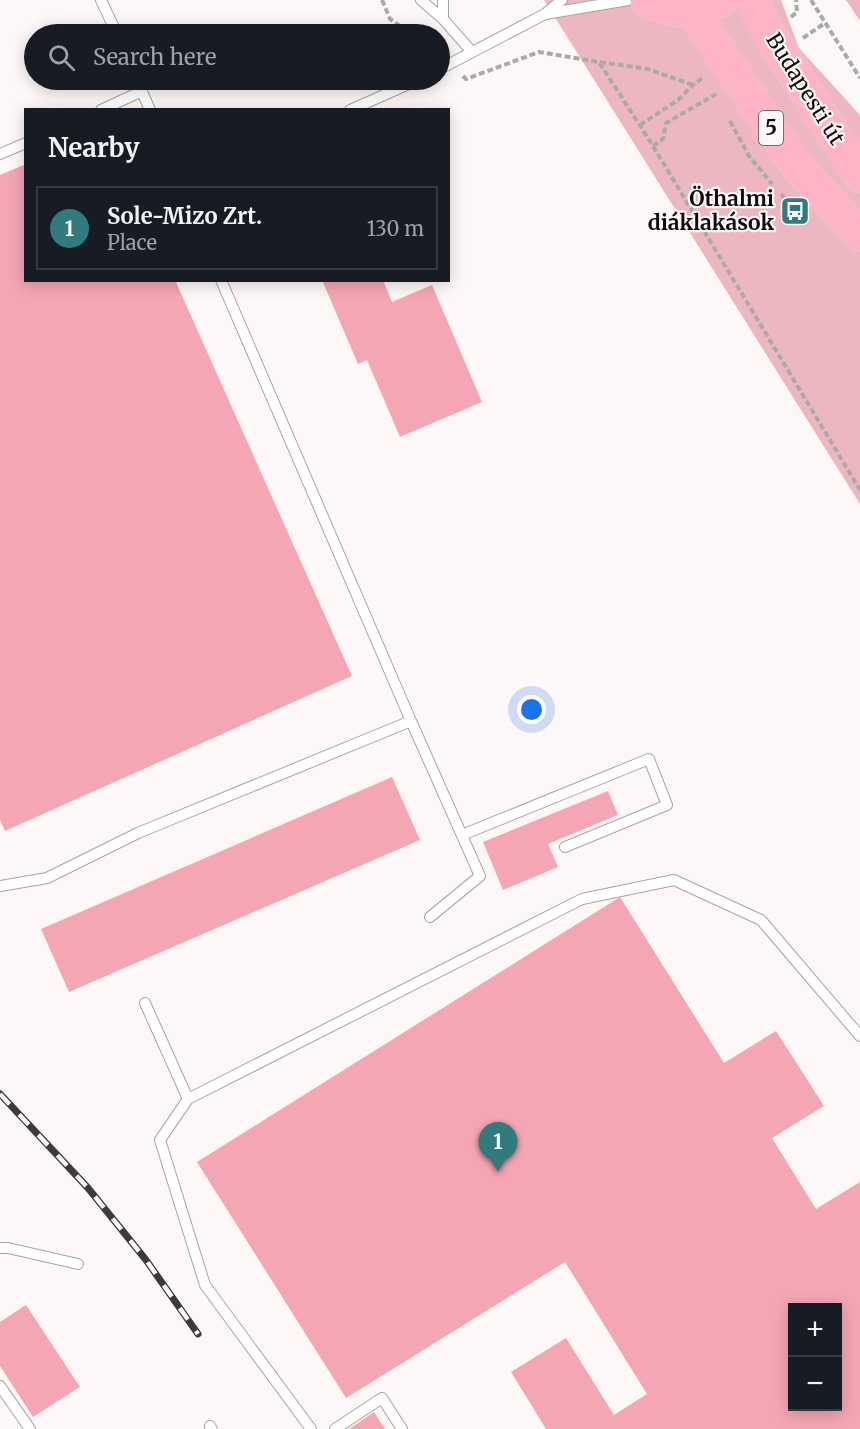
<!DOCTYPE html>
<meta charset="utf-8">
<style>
:root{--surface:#171b24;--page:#20242c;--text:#f1f3f6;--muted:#9ea1a6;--line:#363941;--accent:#317a7e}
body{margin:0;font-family:Merriweather,serif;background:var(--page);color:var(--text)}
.controls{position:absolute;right:18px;bottom:18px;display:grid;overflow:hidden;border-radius:0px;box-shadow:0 3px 15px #0003}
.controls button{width:54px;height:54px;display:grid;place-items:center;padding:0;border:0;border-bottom:2px solid var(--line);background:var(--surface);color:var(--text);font:30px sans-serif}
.you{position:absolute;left:532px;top:710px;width:21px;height:21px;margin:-15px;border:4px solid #fff;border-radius:50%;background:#1a73e8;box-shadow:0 0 0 9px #1a73e833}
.badge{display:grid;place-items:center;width:39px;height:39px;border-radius:50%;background:var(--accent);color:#fff;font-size:20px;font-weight:700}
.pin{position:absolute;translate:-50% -50px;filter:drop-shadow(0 2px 3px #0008)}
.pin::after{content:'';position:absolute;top:32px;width:21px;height:18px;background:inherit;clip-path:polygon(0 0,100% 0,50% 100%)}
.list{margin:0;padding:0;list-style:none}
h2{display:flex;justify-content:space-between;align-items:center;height:78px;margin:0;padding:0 24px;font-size:26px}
h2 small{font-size:20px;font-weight:400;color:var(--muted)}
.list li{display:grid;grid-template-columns:39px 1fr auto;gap:18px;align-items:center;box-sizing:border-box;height:84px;margin:0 12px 12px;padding:0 12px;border:2px solid var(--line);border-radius:0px}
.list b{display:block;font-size:22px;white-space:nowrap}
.list p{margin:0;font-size:20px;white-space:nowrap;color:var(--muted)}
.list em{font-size:20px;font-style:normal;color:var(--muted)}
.icon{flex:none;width:33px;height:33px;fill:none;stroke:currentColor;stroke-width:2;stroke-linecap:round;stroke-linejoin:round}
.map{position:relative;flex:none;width:860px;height:1429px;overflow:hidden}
.search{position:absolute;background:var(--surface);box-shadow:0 3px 15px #0003;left:24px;top:24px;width:426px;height:66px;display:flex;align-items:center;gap:15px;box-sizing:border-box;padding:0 21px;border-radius:33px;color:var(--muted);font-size:22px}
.panel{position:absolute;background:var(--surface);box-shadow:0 3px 15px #0003;left:24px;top:108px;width:426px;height:174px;border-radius:0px}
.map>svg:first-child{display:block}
.green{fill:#edb7c0}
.building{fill:#f4a6b3;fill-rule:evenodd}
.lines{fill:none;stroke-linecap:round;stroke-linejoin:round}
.lane-casing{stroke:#aca2a3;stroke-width:12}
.primary-casing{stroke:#d4d3d3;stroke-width:34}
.path{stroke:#aea9a9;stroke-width:4;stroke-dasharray:6 3;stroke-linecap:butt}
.lane{stroke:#fff;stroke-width:10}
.primary{stroke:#feb4c3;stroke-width:33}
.rail-casing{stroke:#3e3a3a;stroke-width:7}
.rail{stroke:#fef7f8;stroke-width:4.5;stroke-dasharray:14;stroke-linecap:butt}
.labels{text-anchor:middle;stroke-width:4.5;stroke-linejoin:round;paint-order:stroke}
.shield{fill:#fef7f8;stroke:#565252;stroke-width:1.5}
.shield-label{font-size:20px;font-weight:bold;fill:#0e0b0b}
.street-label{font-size:21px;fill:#0e0b0b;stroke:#fef7f8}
.poi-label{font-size:21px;font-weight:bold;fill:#0e0b0b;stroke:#fef7f8;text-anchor:end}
</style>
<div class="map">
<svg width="860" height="1429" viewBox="0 0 860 1429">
<rect width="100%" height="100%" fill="#fef7f8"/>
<path class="green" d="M544 0H781L799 48 860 115V504Z
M846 0H860V21Z"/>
<path class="building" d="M26 164V280H175L352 676 5 831 0 820V175Z
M322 280H383L392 302 432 285 482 402 400 437 367 360 358 364Z
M392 777 420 840 69 992 41 929Z
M608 791 618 815 548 844 558 867 503 890 483 842Z
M620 897 724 1063 776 1031 824 1106 772 1138 816 1209 860 1182V1429H546L511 1372 566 1338 614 1415 647 1394 565 1262 346 1398 197 1162ZM792 1308H838V1406H792Z
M26 1305 80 1387 33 1417 0 1366V1322Z
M374 1412 385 1429H349Z"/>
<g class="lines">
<g class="lane-casing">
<path id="lane" d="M101 0 117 34
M421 0 443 19 472 52
M545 14 628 0
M443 19V0
M440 69 545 14 562 0
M137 80 150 110
M101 110 142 91
M350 110 418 80
M0 154 26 143
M411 721 480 876 430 917
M462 835 649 759 667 805 565 847
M0 886 47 878 138 833 411 721 221 280
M145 1003 188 1099
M0 1248H8L78 1264
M0 1386 30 1429
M210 1426 212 1429
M311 1429 205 1285 160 1140 188 1099 582 899 674 880 761 920 860 1036
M335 1429 382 1398 402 1429"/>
</g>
<g class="primary-casing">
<path id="primary" d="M647 0C679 16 690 12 722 0
M752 0 769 34 860 176
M692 11 798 168 860 235"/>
</g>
<path class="path" d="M382 0 390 19 411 34
M811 0 860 78
M791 17 797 12 796 0
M803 38 825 23
M600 62 648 69 693 85
M463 76 466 79 539 52 599 62 653 146 860 490
M730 121 749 156 772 184
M640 125 678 100 693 85 704 77
M653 146 663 139 666 123 716 94
M781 194 795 211"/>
<use href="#lane" class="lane"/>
<use href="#primary" class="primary"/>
<g class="rail-casing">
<path id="rail" d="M0 1094 88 1188 146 1260 198 1334"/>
</g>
<use href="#rail" class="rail"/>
</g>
<defs>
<g id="bus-square" transform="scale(1.5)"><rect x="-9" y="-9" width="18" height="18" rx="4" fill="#317a7e" stroke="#fef7f8"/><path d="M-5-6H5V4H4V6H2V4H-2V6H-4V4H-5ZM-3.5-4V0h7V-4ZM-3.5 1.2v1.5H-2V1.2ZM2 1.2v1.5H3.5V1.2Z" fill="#fff"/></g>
</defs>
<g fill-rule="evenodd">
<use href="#bus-square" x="795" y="211"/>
</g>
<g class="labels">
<rect class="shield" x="759" y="111" width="24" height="34" rx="4.5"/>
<g class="shield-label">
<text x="771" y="135">5</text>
</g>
<g class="street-label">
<text transform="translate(805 89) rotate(58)" y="7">Budapesti út</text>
</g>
<g class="poi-label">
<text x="774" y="206">Öthalmi<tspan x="774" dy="24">diáklakások</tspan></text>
</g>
</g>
</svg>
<div class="controls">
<button>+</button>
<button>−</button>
</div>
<div class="you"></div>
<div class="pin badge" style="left:498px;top:1172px">1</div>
<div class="search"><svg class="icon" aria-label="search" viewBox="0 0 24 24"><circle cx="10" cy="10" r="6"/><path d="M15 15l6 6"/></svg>Search here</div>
<section class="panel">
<h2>Nearby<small></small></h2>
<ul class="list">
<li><span class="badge">1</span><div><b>Sole-Mizo Zrt.</b><p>Place</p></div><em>130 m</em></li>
</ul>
</section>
</div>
